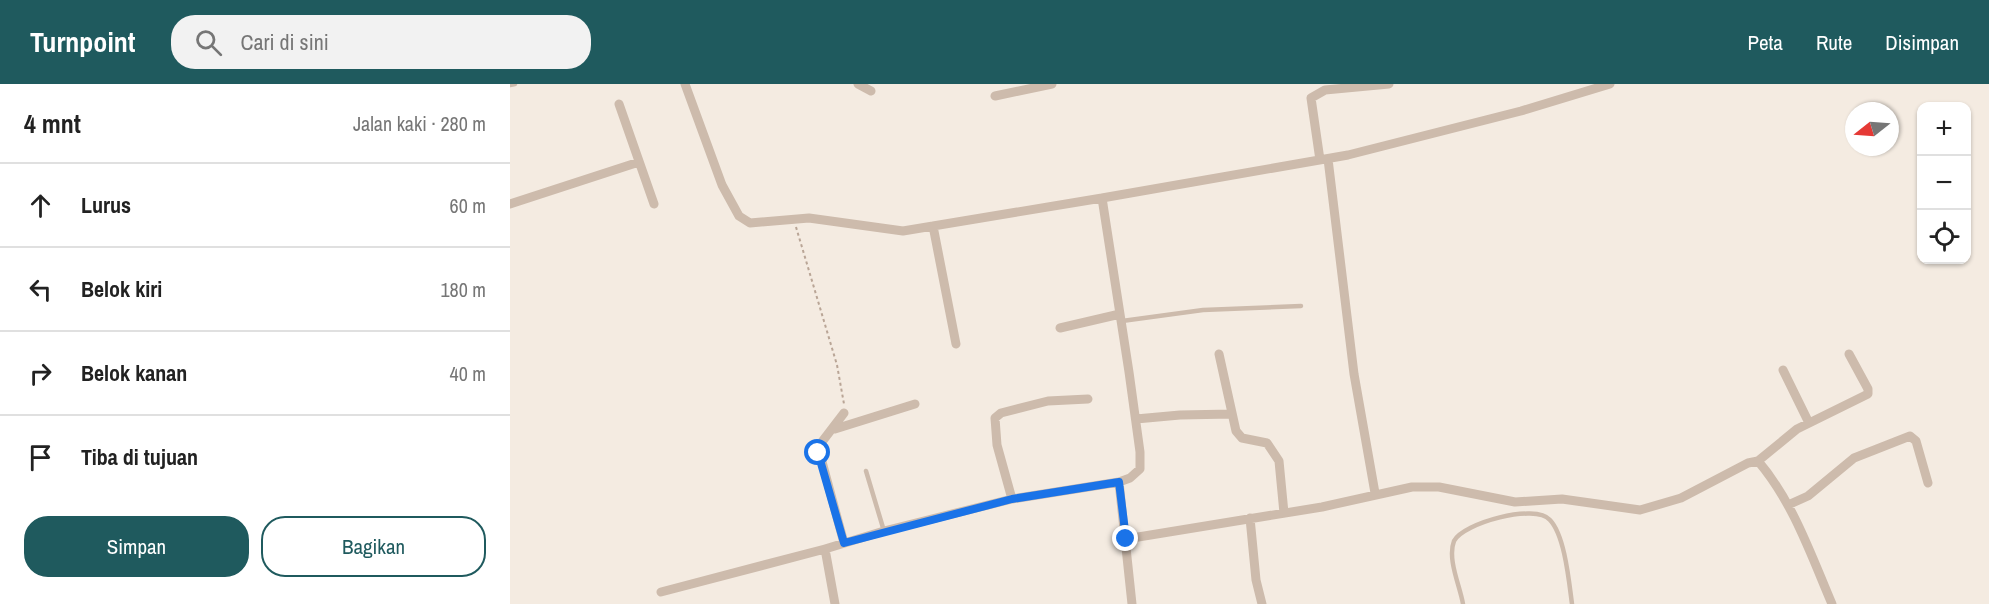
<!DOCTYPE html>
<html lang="id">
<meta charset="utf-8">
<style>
:root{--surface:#fff;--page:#f2f2f2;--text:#222;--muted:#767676;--line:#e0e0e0;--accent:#1f5a5e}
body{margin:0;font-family:"Archivo Narrow",sans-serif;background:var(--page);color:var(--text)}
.controls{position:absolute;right:18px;top:18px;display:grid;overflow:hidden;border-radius:12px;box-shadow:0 2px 4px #0004}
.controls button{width:54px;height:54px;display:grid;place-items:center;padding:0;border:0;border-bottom:2px solid var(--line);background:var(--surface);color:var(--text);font:30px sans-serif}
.compass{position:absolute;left:1335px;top:18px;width:54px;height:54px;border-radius:50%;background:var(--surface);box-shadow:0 2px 4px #0004;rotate:253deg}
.stop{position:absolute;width:18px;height:18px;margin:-14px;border:4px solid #1a73e8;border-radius:50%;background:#fff}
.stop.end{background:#1a73e8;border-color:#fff;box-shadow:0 2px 6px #0008}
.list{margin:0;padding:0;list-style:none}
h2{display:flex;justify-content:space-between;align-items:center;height:78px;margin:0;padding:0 24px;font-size:26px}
h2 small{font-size:20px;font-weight:400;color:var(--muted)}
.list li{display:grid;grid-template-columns:39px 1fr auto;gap:18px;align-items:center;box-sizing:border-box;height:84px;padding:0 24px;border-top:2px solid var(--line)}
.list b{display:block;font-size:22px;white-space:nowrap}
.list em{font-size:20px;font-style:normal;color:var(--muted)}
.actions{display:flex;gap:12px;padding:18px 24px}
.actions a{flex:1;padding:14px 0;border:2px solid var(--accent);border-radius:24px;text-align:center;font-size:21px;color:var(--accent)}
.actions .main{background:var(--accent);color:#fff}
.icon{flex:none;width:33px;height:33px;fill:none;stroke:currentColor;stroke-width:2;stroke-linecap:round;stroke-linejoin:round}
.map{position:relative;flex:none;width:1479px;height:520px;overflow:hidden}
header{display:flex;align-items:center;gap:36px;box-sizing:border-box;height:84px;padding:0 30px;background:var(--accent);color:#fff}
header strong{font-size:28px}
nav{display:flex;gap:33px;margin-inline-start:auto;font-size:21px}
.search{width:420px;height:54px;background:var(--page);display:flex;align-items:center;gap:15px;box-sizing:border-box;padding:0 21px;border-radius:24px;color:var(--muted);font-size:22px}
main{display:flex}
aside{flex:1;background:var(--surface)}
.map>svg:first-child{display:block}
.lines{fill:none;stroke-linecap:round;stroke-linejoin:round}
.path{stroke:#b9a596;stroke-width:2;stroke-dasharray:3 3;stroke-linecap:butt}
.service{stroke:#cdbbac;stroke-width:4.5}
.minor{stroke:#cdbbac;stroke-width:9}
.route{stroke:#1a73e8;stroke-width:8}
</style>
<header>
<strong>Turnpoint</strong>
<div class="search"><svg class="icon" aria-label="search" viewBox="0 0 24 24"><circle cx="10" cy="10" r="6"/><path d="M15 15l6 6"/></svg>Cari di sini</div>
<nav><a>Peta</a><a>Rute</a><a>Disimpan</a></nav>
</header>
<main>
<aside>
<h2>4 mnt<small>Jalan kaki · 280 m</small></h2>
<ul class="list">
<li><svg class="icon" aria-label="ahead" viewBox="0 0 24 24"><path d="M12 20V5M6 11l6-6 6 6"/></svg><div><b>Lurus</b></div><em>60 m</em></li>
<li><svg class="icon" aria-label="left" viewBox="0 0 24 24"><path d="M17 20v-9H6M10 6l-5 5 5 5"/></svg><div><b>Belok kiri</b></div><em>180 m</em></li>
<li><svg class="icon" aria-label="right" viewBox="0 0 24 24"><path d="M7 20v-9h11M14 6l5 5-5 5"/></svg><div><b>Belok kanan</b></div><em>40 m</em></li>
<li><svg class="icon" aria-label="arrive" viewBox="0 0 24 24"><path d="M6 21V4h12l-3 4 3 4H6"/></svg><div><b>Tiba di tujuan</b></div></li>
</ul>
<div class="actions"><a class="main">Simpan</a><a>Bagikan</a></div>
</aside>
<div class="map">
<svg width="1479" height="520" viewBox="0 0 1479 520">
<rect width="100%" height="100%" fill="#f4ebe1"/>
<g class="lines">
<path class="path" d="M286 143 327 281 334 320"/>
<path class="service" d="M0 1 5 0
M612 237 693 226 791 222
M356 387 374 447
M953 520C950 502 937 475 944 457 953 439 1025 419 1040 436 1055 452 1059 498 1062 520"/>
<path class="minor" d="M175 0 212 101 229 132 240 139 299 134 393 147 592 114
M348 0 361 7
M485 12 542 0
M109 20 144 120
M818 75 844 290 865 409
M810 76 801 14 815 6 879 0
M0 120 129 78
M423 142 446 260
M550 244 610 230
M709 270 726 347 732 354 757 359 769 377 774 429
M1273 286 1299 339
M626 335 670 331 722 330
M325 345 405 320
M609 398 622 520
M502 415 487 361 485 334 491 329 538 317 578 315
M1278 421 1298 412 1344 374 1400 352 1406 357 1418 399
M740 434 746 496 752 520
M616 455 812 423 902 403H929L1005 418 1052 415 1130 426 1171 414 1238 379 1248 377
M334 459 308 363 334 329
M151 508 315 465
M325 520 315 465 374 447 502 415 609 398 620 394 630 385V368L619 288 592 114 838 71 1011 27 1100 0
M1322 520C1301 471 1283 418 1248 377L1287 345 1358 310V305L1339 270"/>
</g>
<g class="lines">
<path class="route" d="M308 369 334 459 502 415 609 398 616 455"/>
</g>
</svg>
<div class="controls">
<button>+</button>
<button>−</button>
<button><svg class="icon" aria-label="locate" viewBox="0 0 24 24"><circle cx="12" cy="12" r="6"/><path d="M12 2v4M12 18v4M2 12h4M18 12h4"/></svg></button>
</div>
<svg class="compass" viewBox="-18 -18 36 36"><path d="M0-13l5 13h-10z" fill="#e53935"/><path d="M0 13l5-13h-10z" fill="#767676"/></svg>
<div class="stop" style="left:308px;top:369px"></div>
<div class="stop end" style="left:616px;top:455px"></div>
</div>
</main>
